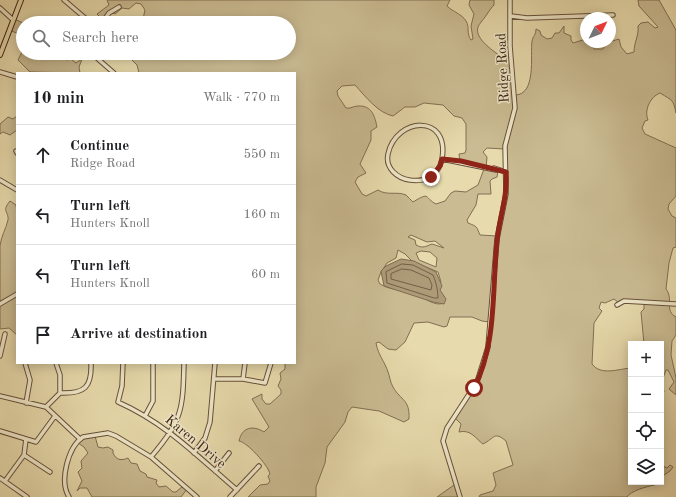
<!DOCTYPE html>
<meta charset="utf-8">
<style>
:root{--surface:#fff;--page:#f2f2f2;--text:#202124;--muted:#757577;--line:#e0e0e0}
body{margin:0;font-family:"Old Standard TT",serif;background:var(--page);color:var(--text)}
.controls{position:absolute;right:12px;bottom:12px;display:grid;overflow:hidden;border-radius:0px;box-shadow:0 2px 10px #0003}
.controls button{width:36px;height:36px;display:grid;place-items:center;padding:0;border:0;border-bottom:1px solid var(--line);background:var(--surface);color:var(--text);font:20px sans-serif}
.compass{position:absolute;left:580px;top:12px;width:36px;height:36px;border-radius:50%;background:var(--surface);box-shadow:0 2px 10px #0003;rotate:47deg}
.stop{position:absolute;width:12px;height:12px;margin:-9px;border:3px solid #8f2418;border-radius:50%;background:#fff}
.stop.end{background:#8f2418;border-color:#fff;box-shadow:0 1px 4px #0008}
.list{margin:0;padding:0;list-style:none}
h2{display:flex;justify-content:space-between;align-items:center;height:52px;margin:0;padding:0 16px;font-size:17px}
h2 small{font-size:13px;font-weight:400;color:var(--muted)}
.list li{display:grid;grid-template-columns:26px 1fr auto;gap:12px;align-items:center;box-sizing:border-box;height:60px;padding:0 16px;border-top:1px solid var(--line)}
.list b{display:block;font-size:15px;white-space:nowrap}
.list p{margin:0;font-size:13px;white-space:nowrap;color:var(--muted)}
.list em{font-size:13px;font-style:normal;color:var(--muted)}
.icon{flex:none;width:22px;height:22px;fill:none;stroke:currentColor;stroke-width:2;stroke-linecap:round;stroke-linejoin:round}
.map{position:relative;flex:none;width:676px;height:497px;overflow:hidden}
.search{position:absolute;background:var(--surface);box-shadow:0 2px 10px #0003;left:16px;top:16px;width:280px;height:44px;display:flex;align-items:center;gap:10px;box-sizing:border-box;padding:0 14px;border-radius:22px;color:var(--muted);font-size:15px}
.panel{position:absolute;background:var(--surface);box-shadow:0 2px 10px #0003;left:16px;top:72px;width:280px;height:292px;border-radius:0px}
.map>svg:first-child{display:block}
.green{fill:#cabb92;stroke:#826e53;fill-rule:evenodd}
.water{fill:#ad9b78;stroke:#7f6b50}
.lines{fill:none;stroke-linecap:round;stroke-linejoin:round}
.shore{stroke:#745e46;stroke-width:1}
.minor-casing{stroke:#66503a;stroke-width:5.5}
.major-casing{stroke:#3b2214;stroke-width:6}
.minor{stroke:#efe7c9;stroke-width:3.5}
.major{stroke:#e7daac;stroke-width:4}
.route{stroke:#8f2418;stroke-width:5}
.labels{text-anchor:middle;stroke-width:3;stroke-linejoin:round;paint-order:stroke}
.street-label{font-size:14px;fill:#3b2214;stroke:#efe7c9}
</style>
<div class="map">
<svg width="676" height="497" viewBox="0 0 676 497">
<rect width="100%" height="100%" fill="#e7daac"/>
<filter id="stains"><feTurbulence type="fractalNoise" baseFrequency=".005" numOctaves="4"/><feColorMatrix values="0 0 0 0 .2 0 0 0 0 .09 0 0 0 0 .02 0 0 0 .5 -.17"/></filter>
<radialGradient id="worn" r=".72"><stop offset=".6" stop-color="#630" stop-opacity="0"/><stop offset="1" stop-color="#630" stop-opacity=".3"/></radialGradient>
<path class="green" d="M107 0H450L447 6C453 12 462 14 466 21 470 27 466 33 471 40L473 39 471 26 474 14 469 5 470 0H494V5C490 9 488 13 485 17 483 20 479 24 478 27 474 39 495 52 503 58L509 56 514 95C537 96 530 55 532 41 533 36 536 35 536 29L540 31 541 35 547 39 552 38 555 33H559L564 26V33L571 36V40L573 43 586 39V42L591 43 594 49H603L606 43 619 39 621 47 627 54 634 52C634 42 639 36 638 26L641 23 648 22 655 28 658 27 639 6 638 0H659L676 30V113C673 99 673 101 660 93 650 97 644 110 648 120L645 121 642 128 645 134 676 148V196L669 204 668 209 672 216 676 218V247L673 248 669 263 666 289C674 299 664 311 676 317V335L672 341 671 355 676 378V395L669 389 674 382 668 370H666L662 381 664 392 661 393V344H644L641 312 644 309V302L619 303 614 299 605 303 601 302 599 308 602 311 594 323 592 364C601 376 618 369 631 368V482H657L655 485C648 486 630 491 627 497H479L480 495 493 491 496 485 493 473 513 465 506 441C494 431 495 438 483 444 476 439 471 429 459 432L461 424 454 417 476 382 487 346 489 322 482 321 472 317H450L447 326 444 327 428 322 414 323 405 342 396 350 388 349 379 342 376 343C378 355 385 362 388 372 390 377 390 382 393 387 401 401 410 399 409 419L404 422 379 411 352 407 348 412 345 422 327 447 325 463 316 487V497H248L260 485 268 484 270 481 268 476 270 474C268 465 247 442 239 441 242 427 253 425 264 432L269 427 252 399 262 394V399L266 404H270L281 394V390L278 386 281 379 280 373 285 369V363H295V73H139L137 65 125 53H289V23H124L128 20 143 19 145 10 141 4 136 3 129 9 122 8 115 14 110 12 103 20 97 14 109 5ZM355 85C365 96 378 113 393 116L405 107H415L424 103 443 105 454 116 462 118 466 124V150L465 153 459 154 460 163 484 169 478 185 466 192 455 191 451 193 445 201 436 204C424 198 431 191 413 202 411 200 408 197 406 195 397 191 387 196 378 190L366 196 362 194 355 182 358 177 366 173 360 164 371 140V131L377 127C375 117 372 105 358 106 353 106 351 109 346 108L338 96 337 91 342 86ZM487 148 504 149V202L497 236 480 235C476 226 478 227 468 223L467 220 476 205 478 194H491L490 181 492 179 497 177 498 171 486 168 487 157 483 152ZM411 235 427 242 435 241 444 248 432 244C426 246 423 249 416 245L415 240 408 237ZM398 250 405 254 412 261 438 272 441 282 438 289 443 303C436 307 424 298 417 294 405 289 391 291 380 284L378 280 381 272 387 263 396 258ZM421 251 430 252 437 258 436 267 419 260 416 253Z
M12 18 23 23V45L19 34 9 30Z
M23 50V53H62L63 58 67 60 71 59 76 63 82 59 79 67 80 73 30 72 18 60Z
M17 116V130L10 135 3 132 0 134V124L8 117 13 119Z
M10 201 16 205 17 212V335L9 328 0 329C0 301 0 273 0 246 1 236 6 229 8 220 9 211 1 212 10 201Z
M95 436 98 447 103 448 108 447 113 450V453C116 460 121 461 128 458L131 463 137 464 140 471 146 474 147 477 157 480 156 483 159 487 166 486 173 492H176L183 486 187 489 181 497H92L87 488H80L77 491 82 481 78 472 82 468 81 461 88 453 84 447 78 443 83 437Z
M661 465 667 468 670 465 673 467 670 471 661 477Z
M454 485 459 497H437Z"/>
<path class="water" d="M401 259 414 261 436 272 442 286 440 290 446 299 444 304 433 302 384 286 381 271 386 266Z"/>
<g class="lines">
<path class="shore" d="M402 264 413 265 433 275C436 282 438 290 438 298H434L387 283 386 272Z
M402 269 411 270 429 278 432 285 431 290 391 279V274Z"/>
<g class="minor-casing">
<path id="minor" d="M64 0 91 23
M0 8 12 19
M511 16 527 18 613 15
M102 23 109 13 119 7
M91 53 114 73
M0 72 17 77
M16 151 17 153
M442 159C435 194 382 182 388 154 396 117 450 113 442 159L496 170
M494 168 506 172
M0 180 17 190
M0 304 17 294
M617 305 624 301 676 304
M0 356 5 334
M25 363 30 380 26 403
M56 363 60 375V393
M123 363 122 386 118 402C167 424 197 456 237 490
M214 379H243L265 383 271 363
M243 379 245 363
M60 393C85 394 92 387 91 363
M0 396 46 407 80 439
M46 407 60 393
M145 416 153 401V363
M0 431 36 442 55 416
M194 453 205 438 210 422 215 363
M24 455 50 472
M151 457C182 420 183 411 184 363
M215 471 229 453
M0 478 27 497
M5 481 24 455 26 439
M69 497C59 481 68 447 83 437L108 433 116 436 151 457 197 497
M230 497 259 466
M460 497 443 441 447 428 477 382 488 347 497 239 506 194 505 146 515 108 510 46V0"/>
</g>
<g class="major-casing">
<path id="major" d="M0 55 21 0"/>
</g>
<use href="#minor" class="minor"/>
<use href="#major" class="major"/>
</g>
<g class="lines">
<path class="route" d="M431 177 440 166 442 159 461 161 506 172C508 197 499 218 497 241 492 289 497 344 474 388"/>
</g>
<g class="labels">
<g class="street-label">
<text transform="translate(502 68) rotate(-93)" y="5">Ridge Road</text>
<text transform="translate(196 441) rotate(40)" y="5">Karen Drive</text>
</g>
</g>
<rect width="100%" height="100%" filter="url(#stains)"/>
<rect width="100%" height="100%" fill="url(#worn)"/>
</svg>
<div class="controls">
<button>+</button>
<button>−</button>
<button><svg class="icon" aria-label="locate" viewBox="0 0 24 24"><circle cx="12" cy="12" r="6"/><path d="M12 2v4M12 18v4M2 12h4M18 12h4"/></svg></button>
<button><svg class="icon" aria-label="layers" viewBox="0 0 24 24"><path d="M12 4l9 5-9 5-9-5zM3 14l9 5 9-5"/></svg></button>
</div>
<svg class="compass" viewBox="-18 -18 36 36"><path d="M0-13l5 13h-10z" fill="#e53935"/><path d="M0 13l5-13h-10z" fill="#757577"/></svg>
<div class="stop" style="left:474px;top:388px"></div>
<div class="stop end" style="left:431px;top:177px"></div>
<div class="search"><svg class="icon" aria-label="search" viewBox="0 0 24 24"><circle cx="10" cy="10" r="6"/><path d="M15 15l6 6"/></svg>Search here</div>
<section class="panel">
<h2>10 min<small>Walk · 770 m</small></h2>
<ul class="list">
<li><svg class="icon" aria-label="ahead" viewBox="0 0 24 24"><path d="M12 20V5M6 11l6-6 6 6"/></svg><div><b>Continue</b><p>Ridge Road</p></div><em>550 m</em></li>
<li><svg class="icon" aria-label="left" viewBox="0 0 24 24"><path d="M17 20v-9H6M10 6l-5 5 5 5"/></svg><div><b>Turn left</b><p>Hunters Knoll</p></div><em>160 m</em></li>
<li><svg class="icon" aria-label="left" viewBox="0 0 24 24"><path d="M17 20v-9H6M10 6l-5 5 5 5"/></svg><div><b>Turn left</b><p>Hunters Knoll</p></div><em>60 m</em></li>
<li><svg class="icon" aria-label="arrive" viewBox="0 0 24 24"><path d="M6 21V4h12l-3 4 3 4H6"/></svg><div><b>Arrive at destination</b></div></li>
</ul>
</section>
</div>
